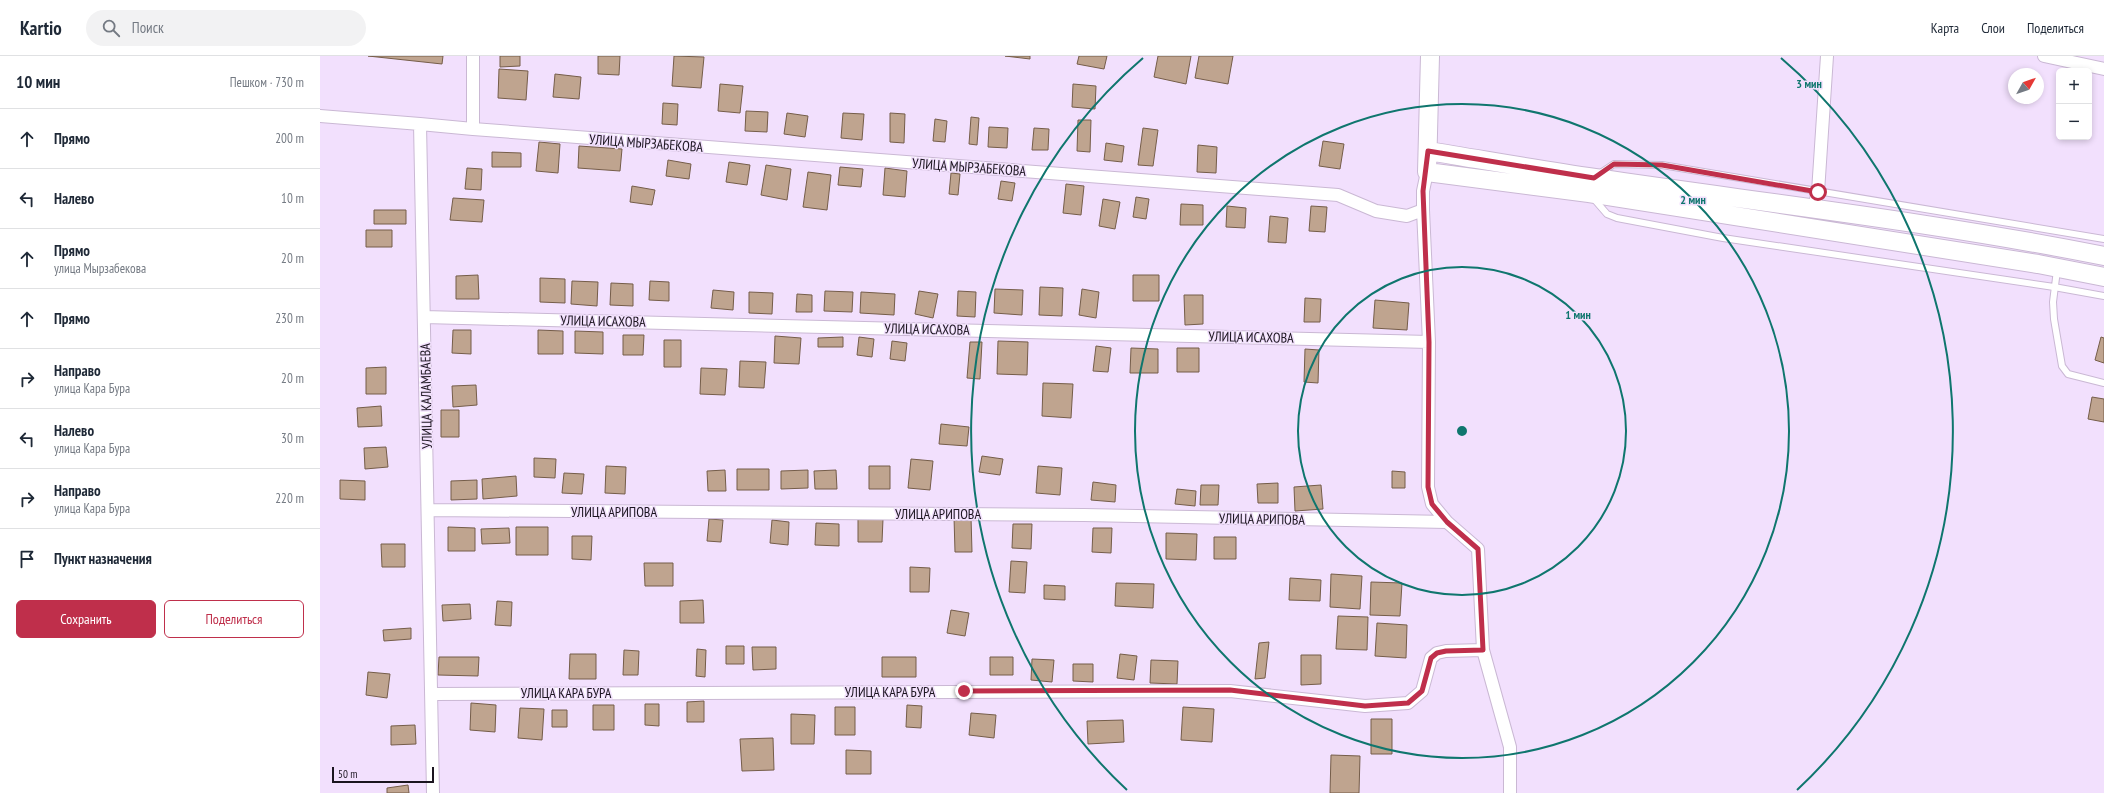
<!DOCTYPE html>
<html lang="ru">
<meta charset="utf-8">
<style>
:root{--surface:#fff;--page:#f2f2f3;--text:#1f2937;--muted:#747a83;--line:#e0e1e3;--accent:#bf2f4b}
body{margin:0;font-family:"PT Sans Narrow",sans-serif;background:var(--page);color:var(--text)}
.controls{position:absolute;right:12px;top:12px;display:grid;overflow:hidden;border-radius:6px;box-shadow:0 2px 6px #0003}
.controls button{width:36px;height:36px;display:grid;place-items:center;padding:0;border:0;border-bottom:1px solid var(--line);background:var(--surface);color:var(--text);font:20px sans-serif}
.compass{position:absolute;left:1688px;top:12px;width:36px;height:36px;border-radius:50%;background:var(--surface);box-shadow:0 2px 6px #0003;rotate:50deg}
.scale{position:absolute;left:12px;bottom:10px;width:102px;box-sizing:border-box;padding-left:4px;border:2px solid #1b151f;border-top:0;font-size:11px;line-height:14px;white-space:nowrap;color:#1b151f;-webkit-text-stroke:3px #f2e0fd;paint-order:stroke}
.stop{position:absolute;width:12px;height:12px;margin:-9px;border:3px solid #bf2f4b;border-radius:50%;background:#fff}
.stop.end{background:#bf2f4b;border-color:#fff;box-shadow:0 1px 4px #0008}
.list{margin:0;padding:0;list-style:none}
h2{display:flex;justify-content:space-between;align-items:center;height:52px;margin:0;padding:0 16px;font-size:17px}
h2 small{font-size:13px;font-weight:400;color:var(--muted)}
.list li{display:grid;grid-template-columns:26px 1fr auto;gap:12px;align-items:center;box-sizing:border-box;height:60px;padding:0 16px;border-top:1px solid var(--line)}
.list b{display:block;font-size:15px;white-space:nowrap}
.list p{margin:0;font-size:13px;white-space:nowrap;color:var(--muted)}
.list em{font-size:13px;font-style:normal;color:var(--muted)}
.actions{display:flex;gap:8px;padding:12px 16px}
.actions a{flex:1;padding:9px 0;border:1px solid var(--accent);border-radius:6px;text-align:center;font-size:14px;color:var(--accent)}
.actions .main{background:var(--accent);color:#fff}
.icon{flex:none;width:22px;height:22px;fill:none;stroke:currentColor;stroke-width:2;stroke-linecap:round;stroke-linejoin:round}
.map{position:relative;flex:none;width:1784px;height:737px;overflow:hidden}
header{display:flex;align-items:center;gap:24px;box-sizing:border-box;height:56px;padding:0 20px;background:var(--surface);border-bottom:1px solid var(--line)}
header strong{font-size:19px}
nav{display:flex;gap:22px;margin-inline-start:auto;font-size:14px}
.search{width:280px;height:36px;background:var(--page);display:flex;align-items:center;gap:10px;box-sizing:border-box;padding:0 14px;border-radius:22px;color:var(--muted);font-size:15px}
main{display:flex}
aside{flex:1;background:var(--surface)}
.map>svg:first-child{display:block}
.building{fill:#bfa48f;stroke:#755d49}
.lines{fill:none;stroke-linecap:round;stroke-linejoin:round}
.service-casing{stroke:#cab8d4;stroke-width:8}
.minor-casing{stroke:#cab8d4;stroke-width:14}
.secondary-casing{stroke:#cab8d4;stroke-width:20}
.service{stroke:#fff;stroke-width:6}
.minor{stroke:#fff;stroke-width:12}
.secondary{stroke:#fff;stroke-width:18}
.route{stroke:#bf2f4b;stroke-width:5}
.ring{fill:none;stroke:#0f766e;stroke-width:2}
.labels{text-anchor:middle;stroke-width:3;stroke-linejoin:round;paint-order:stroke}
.street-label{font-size:14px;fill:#1b151f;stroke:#f2e0fd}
.centre{fill:#0f766e;stroke:#f2e0fd;stroke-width:2}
.ring-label{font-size:12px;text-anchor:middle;font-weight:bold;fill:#0f766e;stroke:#f2e0fd;stroke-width:3;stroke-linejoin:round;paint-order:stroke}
</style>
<header>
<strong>Kartio</strong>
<div class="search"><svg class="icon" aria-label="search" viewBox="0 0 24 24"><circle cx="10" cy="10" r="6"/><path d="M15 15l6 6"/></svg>Поиск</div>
<nav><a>Карта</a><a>Слои</a><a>Поделиться</a></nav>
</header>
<main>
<aside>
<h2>10 мин<small>Пешком · 730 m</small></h2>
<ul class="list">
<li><svg class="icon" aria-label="ahead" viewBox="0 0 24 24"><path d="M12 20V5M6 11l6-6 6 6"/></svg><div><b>Прямо</b></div><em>200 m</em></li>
<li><svg class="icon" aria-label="left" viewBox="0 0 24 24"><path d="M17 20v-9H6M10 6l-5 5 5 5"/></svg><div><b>Налево</b></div><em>10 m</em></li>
<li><svg class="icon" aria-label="ahead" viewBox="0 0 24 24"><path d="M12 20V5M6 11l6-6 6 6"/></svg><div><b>Прямо</b><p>улица Мырзабекова</p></div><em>20 m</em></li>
<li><svg class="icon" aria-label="ahead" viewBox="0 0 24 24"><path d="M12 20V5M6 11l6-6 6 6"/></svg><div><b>Прямо</b></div><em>230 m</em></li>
<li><svg class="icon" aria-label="right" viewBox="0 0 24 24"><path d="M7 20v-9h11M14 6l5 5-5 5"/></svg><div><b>Направо</b><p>улица Кара Бура</p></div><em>20 m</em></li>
<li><svg class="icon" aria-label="left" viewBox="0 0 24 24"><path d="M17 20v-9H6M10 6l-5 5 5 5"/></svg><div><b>Налево</b><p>улица Кара Бура</p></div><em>30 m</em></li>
<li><svg class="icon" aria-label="right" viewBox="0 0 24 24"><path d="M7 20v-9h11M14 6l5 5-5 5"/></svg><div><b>Направо</b><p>улица Кара Бура</p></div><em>220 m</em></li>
<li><svg class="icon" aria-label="arrive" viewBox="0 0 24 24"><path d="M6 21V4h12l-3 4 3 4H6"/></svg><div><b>Пункт назначения</b></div></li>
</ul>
<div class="actions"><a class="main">Сохранить</a><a>Поделиться</a></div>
</aside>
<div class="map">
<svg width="1784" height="737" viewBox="0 0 1784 737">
<rect width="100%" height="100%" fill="#f2e0fd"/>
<path class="building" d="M48 0H123L122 8Z
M180 0H200V10L180 11Z
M278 0H300L299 19 278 18Z
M354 0 384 1 381 32 352 30Z
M685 0H710V3Z
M759 0H787L784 13 757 8Z
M838 0H871L866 28 834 21Z
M879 0H913L908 28 875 22Z
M179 13 208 15 206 44 178 42Z
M235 18 261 21 259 43 233 41Z
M400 28 423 30 420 57 398 55Z
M753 28 776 30 775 53 752 51Z
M343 47 358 48 357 69 342 68Z
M426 55 448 56 447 76 425 75Z
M467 57 488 60 485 81 464 78Z
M523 57 544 58 542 84 521 82Z
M570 57 585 58 584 87 570 86Z
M651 61 659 62 657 89 649 88Z
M615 63 627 65 625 86 613 85Z
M758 64H771L770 96 757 95Z
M669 71 688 72 687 92 668 91Z
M714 72 729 73 728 94H712Z
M823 72 838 74 833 110 818 109Z
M1003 85 1024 88 1020 113 999 110Z
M219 86 240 88 238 117 216 115Z
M786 87 804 90 802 106 784 104Z
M878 89 897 91 896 117 877 116Z
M259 90 302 93 300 115 258 112Z
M172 96 201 97V111H172Z
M348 104 371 108 369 123 346 120Z
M409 106 430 109 427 129 406 126Z
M446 109 471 113 467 144 441 139Z
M520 111 543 113 541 131 518 129Z
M147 112 162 113 161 134 145 133Z
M565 112 587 115 585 141 563 139Z
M488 116 511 119 507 154 483 151Z
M631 117 640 118 638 139 629 138Z
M681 125 695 127 692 145 678 143Z
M746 128 764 130 761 159 743 157Z
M312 130 335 134 332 149 310 146Z
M816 141 829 143 826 163 813 161Z
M133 142 164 144 162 166 130 164Z
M783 143 800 146 795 173 779 170Z
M861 148 883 149V169H860Z
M907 150 926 152 925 172 906 171Z
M991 150 1007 151 1005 176 989 175Z
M54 154H86V168H54Z
M950 160 968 162 966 187 948 186Z
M46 174H72V191H46Z
M158 219 159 243H136V220Z
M813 219H839V245H813Z
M220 222 245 223V247L220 246Z
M252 225 278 226 277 250 251 248Z
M330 225 349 226V245L329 244Z
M291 227 313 228V250L290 249Z
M720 231 743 232 742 260 719 259Z
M675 233 703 234 702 259 674 257Z
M762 233 779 236 776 262 759 259Z
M393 234 414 236 413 254 391 252Z
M505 235 533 236 532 256 504 255Z
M599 235 618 238 613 262 595 258Z
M638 235 656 236 655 261 637 260Z
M429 236 453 237 452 258 429 257Z
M541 236 575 238 574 259 540 257Z
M477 238 492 239V256H476Z
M864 239H883V268L865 269Z
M985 242 1001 243 1000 266H984Z
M1055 244 1089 247 1087 274 1053 272Z
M133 274H151V298L132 297Z
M218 274 243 275V298H218Z
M255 275 283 276V298L255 297Z
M303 279H324L323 299H303Z
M455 280 481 282 479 308 454 307Z
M523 281V291H498V282Z
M539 281 554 283 552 301 537 299Z
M1781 281 1784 282V307L1775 304Z
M344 284H361V311H344Z
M572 285 587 287 585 305 570 303Z
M678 285 708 286 707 319 677 318Z
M650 286H662L660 323 647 322Z
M776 290 791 292 788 316 773 315Z
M811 292 838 293V317H810Z
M857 292H879V316H857Z
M985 293 999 294 998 327 984 326Z
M420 305 446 306 444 332 419 331Z
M66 311V338H46V312Z
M381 312 407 313 405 339 380 338Z
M723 327 753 328 751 362 722 360Z
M156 329 157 349 133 351 132 330Z
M1772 341 1784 343V366L1768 363Z
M61 350 62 370 38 371 37 352Z
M121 354H139V381H121Z
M621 368 649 371 647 390 619 388Z
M66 391 68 411 45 413 44 392Z
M662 400 683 403 680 419 659 416Z
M214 402 236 403 235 422 214 421Z
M591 403 613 405 610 434 588 432Z
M286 410 306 411 305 438 285 437Z
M549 410H570V433H549Z
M718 410 742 412 740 439 716 437Z
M417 413H449V434H417Z
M405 414 406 435H388L387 415Z
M488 414V432L461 433V415Z
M516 414 517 433H495L494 415Z
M1072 415 1085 416V432H1072Z
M244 417 264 418 262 438 242 437Z
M196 420 197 440 163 443 162 423Z
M20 424 45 425V444L20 443Z
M157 424V443L131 444V425Z
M773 426 796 429 795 446 771 444Z
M958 427V447H938L937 428Z
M881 429H899L898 449H880Z
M1001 429 1003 453 975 455 974 431Z
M857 433 876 435 875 450 855 448Z
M634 461H651L652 496H635Z
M538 462 563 463 562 486H538Z
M389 463 403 464 401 486 387 485Z
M452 464 469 466 468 489 450 487Z
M496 467 519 468V490L495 489Z
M693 468H712L711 493 692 492Z
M128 471 155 472V495H128Z
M196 471H228V499H196Z
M189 472 190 487 162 488 161 473Z
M773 472H792L791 497 772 496Z
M846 477 877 478 876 504 846 503Z
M252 480H272L271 504 252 503Z
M894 481H916V503H894Z
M61 488H85V511H62Z
M691 505 707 506 705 537 689 536Z
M324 507H353V530H325Z
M590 511 610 512 609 536H590Z
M1011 518 1042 520 1040 553 1010 551Z
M970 522 1001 524 1000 545 969 544Z
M1051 526 1082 527 1080 560 1050 559Z
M796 527 834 528 833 552 795 550Z
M724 529 745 530V544L724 543Z
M383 544 384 567H360V545Z
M177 545 192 546 191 570 175 569Z
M150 548 151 563 123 565 122 549Z
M631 554 649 557 645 580 627 577Z
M1018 560 1048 561 1047 594 1016 593Z
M1057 567 1087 569 1086 602 1055 600Z
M91 572V583L64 585 63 574Z
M949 586 945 622 935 623 939 587Z
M406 590H424V608H406Z
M432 591H456V613L433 614Z
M377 593 386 594 385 621 376 620Z
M304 594 319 595 318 619H303Z
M250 598H276V623H249Z
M800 598 817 600 814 624 797 622Z
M981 599H1001V628L981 629Z
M119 601H159L158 620 118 619Z
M562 601H596V621H562Z
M670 601H693V619H670Z
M712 603 734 604 732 626 711 624Z
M831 604 858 605 857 628 830 627Z
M753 608H773V626L753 625Z
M48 616 70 618 67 642 46 639Z
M384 645V666H367V646Z
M151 647 176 649 175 676 150 674Z
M325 648H339V670L325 669Z
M273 649H294V674H273Z
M587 649 602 650 601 672 586 671Z
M515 651H535V679H515Z
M863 651 894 653 892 686 861 684Z
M200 652 224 653 222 684 198 682Z
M232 654H247V671H232Z
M651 657 676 659 674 682 649 679Z
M471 658 495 659 494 688H471Z
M1051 663H1072V698H1051Z
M803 664 804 686 768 688 767 665Z
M95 669 96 688 71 689V670Z
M453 682 454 714 422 715 420 683Z
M526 694 551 695V718H526Z
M1011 699 1040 700 1039 737H1010Z
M88 729 89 737H67V732Z"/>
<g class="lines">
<g class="service-casing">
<path id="service" d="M1279 118 1294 108 1342 109 1784 183
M1274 143 1287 158 1297 162 1403 182 1734 231 1784 240
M1737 214 1733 246 1734 263 1742 310 1748 318 1784 327"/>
</g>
<g class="minor-casing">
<path id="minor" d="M1724 0 1784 13
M0 60 100 68
M153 73 1018 139 1056 155 1087 160 1103 154V135L1107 116
M1494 151 1498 136 1507 0
M1103 154 1109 286 1108 431 1112 448 1127 466 1158 493 1163 594 1190 691V737
M104 261 1109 286
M108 454 764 459 1127 466
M111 638 910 635 1045 650 1088 647 1102 635 1111 602 1117 597 1126 595 1163 594
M113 737 100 68 153 73V0"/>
</g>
<g class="secondary-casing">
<path id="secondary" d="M1110 0 1107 116 1269 137 1718 208 1784 221
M1108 95C1164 104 1219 114 1275 122 1445 147 1615 166 1784 200"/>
</g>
<use href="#service" class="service"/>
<use href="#minor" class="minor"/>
<use href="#secondary" class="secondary"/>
</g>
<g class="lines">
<path class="route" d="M644 635 910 634 1045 650 1088 647 1102 635 1111 602 1117 597 1126 595 1163 594 1158 493 1127 466 1112 448 1108 431 1109 286 1103 135 1108 95 1274 122 1294 108 1342 109 1498 136"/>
</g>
<g class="ring">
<circle cx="1142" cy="375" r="164"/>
<circle cx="1142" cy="375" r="327"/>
<path d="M807 734A491 491 0 0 1 823 2M1461 2A491 491 0 0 1 1477 734"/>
</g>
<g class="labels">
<g class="street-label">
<text transform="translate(326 87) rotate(4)" y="5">УЛИЦА МЫРЗАБЕКОВА</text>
<text transform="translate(649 111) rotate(4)" y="5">УЛИЦА МЫРЗАБЕКОВА</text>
<text transform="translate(283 265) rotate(1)" y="5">УЛИЦА ИСАХОВА</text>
<text transform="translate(607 273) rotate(1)" y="5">УЛИЦА ИСАХОВА</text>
<text transform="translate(931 281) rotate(1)" y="5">УЛИЦА ИСАХОВА</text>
<text transform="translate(106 340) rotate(-91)" y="5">УЛИЦА КАЛАМБАЕВА</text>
<text x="294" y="461">УЛИЦА АРИПОВА</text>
<text x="618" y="463">УЛИЦА АРИПОВА</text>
<text transform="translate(942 463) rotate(1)" y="5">УЛИЦА АРИПОВА</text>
<text x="570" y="641">УЛИЦА КАРА БУРА</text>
<text x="246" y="642">УЛИЦА КАРА БУРА</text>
</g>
</g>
<circle cx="1142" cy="375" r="6" class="centre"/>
<g class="ring-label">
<text x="1489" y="32">3 мин</text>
<text x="1373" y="148">2 мин</text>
<text x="1258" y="263">1 мин</text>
</g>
</svg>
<div class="controls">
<button>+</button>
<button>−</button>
</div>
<svg class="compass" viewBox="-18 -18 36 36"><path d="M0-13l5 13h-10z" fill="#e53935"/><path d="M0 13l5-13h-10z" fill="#747a83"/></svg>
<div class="scale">50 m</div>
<div class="stop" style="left:1498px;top:136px"></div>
<div class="stop end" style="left:644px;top:635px"></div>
</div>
</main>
